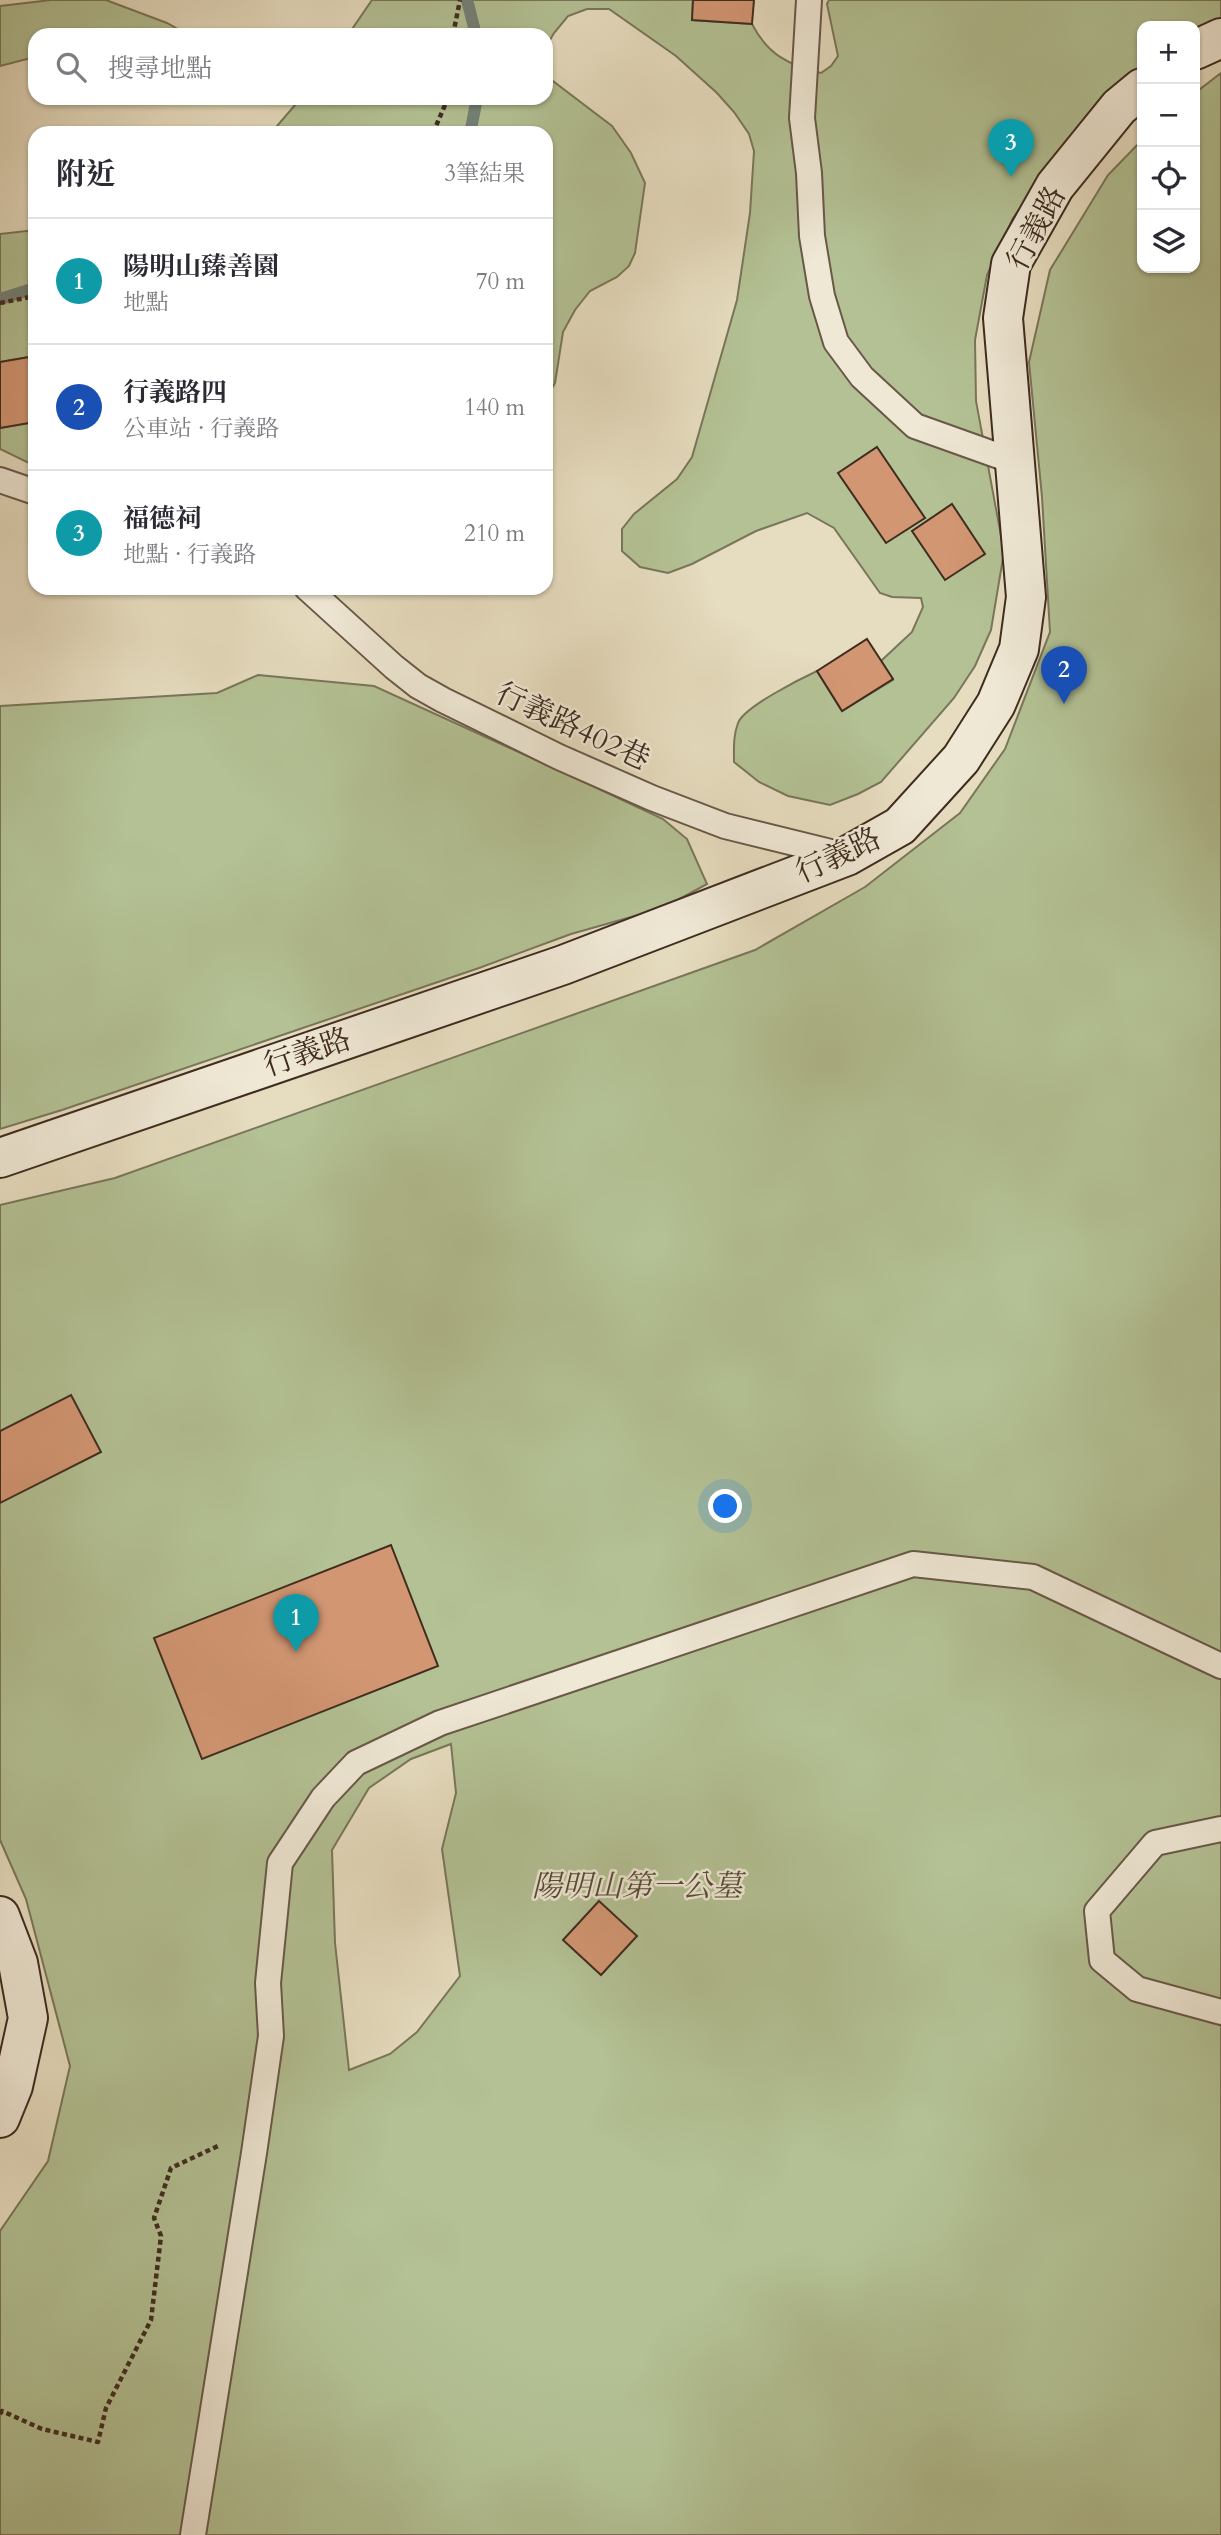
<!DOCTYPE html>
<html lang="zh-TW">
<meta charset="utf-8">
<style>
:root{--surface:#fff;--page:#f7f7f7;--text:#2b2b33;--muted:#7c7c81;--line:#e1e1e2;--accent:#2563eb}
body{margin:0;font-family:Cardo,"Noto Serif TC",serif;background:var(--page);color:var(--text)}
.controls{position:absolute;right:21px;top:21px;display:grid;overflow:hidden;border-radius:14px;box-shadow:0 2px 5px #0004}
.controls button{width:63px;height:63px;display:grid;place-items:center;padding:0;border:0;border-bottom:2px solid var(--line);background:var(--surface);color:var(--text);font:35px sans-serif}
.you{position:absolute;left:726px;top:1507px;width:24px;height:24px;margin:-18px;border:5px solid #fff;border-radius:50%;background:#1a73e8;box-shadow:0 0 0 10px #1a73e833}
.badge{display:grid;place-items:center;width:46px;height:46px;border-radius:50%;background:var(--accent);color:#fff;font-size:23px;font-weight:700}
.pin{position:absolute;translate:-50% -58px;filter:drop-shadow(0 2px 4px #0008)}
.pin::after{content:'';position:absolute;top:37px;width:24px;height:21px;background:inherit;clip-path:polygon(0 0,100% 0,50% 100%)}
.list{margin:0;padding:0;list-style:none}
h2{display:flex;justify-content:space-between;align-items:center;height:91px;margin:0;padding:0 28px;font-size:30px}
h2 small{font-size:23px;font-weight:400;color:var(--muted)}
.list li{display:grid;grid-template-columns:46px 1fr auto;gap:21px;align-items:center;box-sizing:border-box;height:126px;padding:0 28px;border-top:2px solid var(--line)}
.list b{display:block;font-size:26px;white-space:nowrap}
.list p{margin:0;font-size:23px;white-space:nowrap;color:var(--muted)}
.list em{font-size:23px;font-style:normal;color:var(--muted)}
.icon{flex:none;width:38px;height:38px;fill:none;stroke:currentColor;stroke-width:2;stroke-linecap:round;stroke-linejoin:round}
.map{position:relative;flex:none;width:1221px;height:2535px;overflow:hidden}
.search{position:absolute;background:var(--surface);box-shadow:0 2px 5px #0004;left:28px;top:28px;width:525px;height:77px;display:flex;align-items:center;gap:18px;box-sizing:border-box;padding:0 24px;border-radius:21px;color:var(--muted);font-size:26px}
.panel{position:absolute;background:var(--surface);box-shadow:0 2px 5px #0004;left:28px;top:126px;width:525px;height:469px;border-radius:21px}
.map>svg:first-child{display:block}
.green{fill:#b3c194;stroke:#79765a;stroke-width:2;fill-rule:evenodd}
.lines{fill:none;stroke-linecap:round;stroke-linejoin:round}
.stream{stroke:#738279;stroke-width:12}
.building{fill:#d29673;stroke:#3f2c20;stroke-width:2}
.lane-casing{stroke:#695848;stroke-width:28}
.secondary-casing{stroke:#3f2c20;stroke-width:42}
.path{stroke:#3f2c20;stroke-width:4.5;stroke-dasharray:5 3.5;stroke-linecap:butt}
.lane{stroke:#efe8d5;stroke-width:24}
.secondary{stroke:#efe8d5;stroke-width:38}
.labels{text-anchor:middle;stroke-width:5;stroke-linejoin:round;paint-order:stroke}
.street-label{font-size:30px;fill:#3f2c20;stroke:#efe8d5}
.park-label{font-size:30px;font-style:italic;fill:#564a37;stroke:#efe8d5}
</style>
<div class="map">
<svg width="1221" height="2535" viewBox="0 0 1221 2535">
<rect width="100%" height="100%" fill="#e6dcbf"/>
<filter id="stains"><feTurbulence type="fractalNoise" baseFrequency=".00286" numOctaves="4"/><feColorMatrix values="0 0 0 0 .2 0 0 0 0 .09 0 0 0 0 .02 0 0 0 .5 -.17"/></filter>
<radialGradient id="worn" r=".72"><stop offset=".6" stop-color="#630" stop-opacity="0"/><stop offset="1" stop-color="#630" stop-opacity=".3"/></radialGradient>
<path class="green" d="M51 0H106L167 23 188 35H35V57L0 66V6Z
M372 0H693L692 20 752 24C768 55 789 65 821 73L831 66 838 56 827 4 829 0H1221V21L1195 35V26H1142V68L1102 99 1013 218 987 275 975 340 976 401 1004 552 991 630 975 666 954 698 881 782 858 794 830 805 788 796 759 782 734 762C734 749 733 736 738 723 744 707 800 679 817 671L842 711 893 680 881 661 912 632 923 607 921 598 892 597 880 593 834 528 807 513 756 531 692 564 668 573 640 567 622 551V529L634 514 677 479 692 457 737 300 750 213 754 151 749 134 734 112 717 93 676 56 609 9H587L568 16 554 33 546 47V35H348Z
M546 71 549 78 612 126 631 153 645 183 635 253 629 266 617 277 590 291 575 310 563 332 555 383 546 399V133H271L301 98H546Z
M1221 73V2535H0V2231L48 2161 70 2066 26 1899 0 1840V1205L115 1178 755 950 865 887 960 813 1005 749 1050 632 1042 497 1029 362 1050 270 1108 175 1142 140V268H1195V93ZM451 1744 456 1793 442 1849 460 1976 417 2032 390 2054 349 2070 335 1943 332 1850 369 1788 411 1759Z
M35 230V356L0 362V234Z
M35 422V466L0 449V428Z
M258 675 374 686 569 775 663 819 687 839 707 884 663 908 571 934 479 968 62 1110 0 1129V706L217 693Z"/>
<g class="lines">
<path class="stream" d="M467 0 476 35
M466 133 471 129 477 98
M0 299 35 288"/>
</g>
<path class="building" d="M693 0H754L752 24 692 20Z
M35 356V422L0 428V362Z
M877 447 925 518 886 543 838 473Z
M952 504 985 554 945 580 912 531Z
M867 639 893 679 842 711 817 671Z
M71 1395 101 1452 0 1503V1431Z
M391 1545 438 1666 202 1759 154 1638Z
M599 1901 637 1936 601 1975 563 1940Z"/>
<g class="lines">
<g class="lane-casing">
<path id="lane" d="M809 0 802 118 809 173 812 236 822 296 836 342 862 377 915 426 1013 461
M0 480 35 492
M307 588 394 667 418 686 443 700 559 757 652 798 725 826 847 856
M1221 1829 1155 1843 1097 1911 1102 1960 1137 1989 1221 2012
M193 2535 254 2153 271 2036 268 1983 280 1863 323 1798 356 1763 440 1723 913 1564 1033 1577 1221 1666"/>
</g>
<g class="secondary-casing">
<path id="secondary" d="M1195 50 1221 38
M0 1158 563 965 847 856 900 826 961 759 996 704 1019 649 1026 597 1003 318 1011 264 1055 186 1119 107 1142 88
M0 1916 18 1963 28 2018 13 2086 0 2118"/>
</g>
<path class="path" d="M453 35 460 0
M433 133 448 98
M0 303 35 296
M0 2414 2 2411 42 2429 98 2442 106 2408 151 2320 161 2236 154 2218 171 2168 220 2145"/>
<use href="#lane" class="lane"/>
<use href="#secondary" class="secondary"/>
</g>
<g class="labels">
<g class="street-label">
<text transform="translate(1036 228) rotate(-62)" y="10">行義路</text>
<text transform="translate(573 726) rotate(25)" y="10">行義路402巷</text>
<text transform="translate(838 855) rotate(-25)" y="10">行義路</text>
<text transform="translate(307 1052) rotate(-19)" y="10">行義路</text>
</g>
<g class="park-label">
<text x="637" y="1896">陽明山第一公墓</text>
</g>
</g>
<rect width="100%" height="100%" filter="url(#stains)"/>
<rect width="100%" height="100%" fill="url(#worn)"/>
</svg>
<div class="controls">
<button>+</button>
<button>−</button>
<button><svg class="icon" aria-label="locate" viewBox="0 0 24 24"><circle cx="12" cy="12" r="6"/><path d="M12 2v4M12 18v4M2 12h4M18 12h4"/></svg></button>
<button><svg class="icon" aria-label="layers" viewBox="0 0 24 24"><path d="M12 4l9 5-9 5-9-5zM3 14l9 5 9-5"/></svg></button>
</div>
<div class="you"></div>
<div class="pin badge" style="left:296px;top:1652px;background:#0f9aa8">1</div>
<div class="pin badge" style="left:1064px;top:704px;background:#1a4fb4">2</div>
<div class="pin badge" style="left:1011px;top:177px;background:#0f9aa8">3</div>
<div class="search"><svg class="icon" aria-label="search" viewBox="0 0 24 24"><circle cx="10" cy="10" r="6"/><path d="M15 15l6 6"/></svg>搜尋地點</div>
<section class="panel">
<h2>附近<small>3筆結果</small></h2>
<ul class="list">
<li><span class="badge" style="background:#0f9aa8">1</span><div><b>陽明山臻善園</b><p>地點</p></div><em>70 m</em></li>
<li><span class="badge" style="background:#1a4fb4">2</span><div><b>行義路四</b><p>公車站 · 行義路</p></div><em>140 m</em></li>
<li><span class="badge" style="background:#0f9aa8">3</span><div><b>福德祠</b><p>地點 · 行義路</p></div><em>210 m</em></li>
</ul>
</section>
</div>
